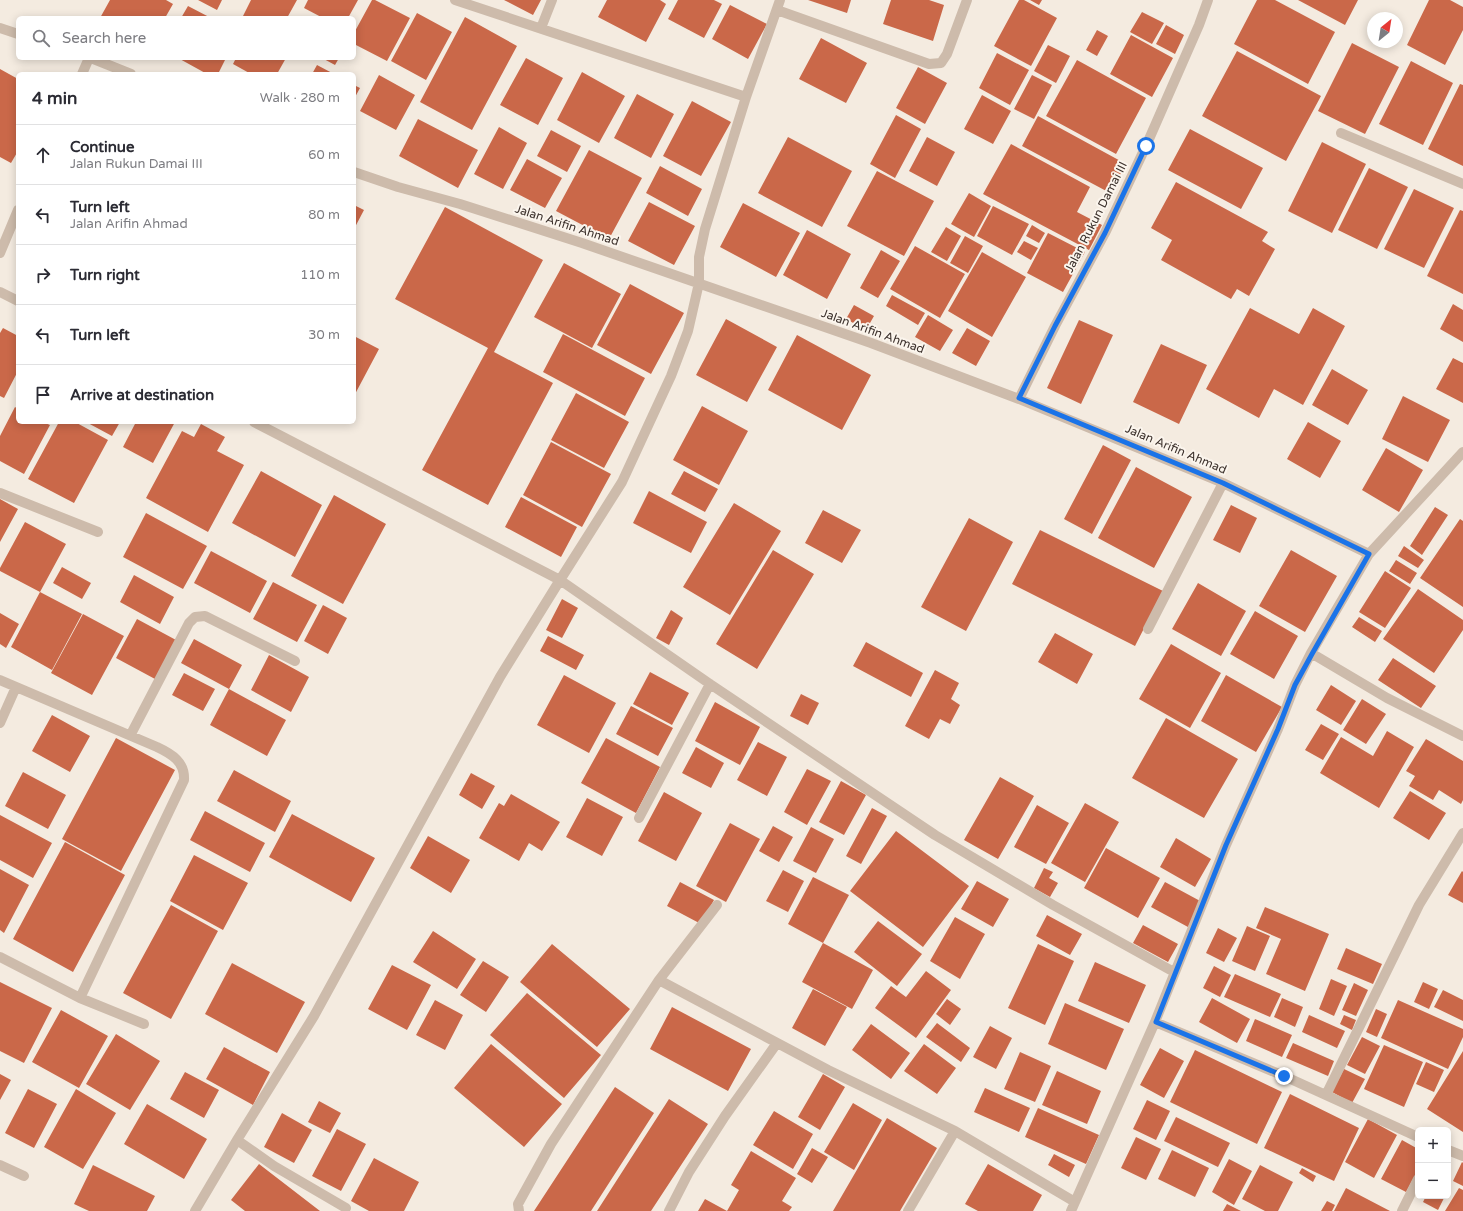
<!DOCTYPE html>
<meta charset="utf-8">
<style>
:root{--surface:#fff;--page:#f2f2f3;--text:#2b2b33;--muted:#7c7c81;--line:#e1e1e2}
body{margin:0;font-family:"Varela Round",sans-serif;background:var(--page);color:var(--text)}
.controls{position:absolute;right:12px;bottom:12px;display:grid;overflow:hidden;border-radius:6px;box-shadow:0 2px 10px #0003}
.controls button{width:36px;height:36px;display:grid;place-items:center;padding:0;border:0;border-bottom:1px solid var(--line);background:var(--surface);color:var(--text);font:20px sans-serif}
.compass{position:absolute;left:1367px;top:12px;width:36px;height:36px;border-radius:50%;background:var(--surface);box-shadow:0 2px 10px #0003;rotate:30deg}
.stop{position:absolute;width:12px;height:12px;margin:-9px;border:3px solid #1a73e8;border-radius:50%;background:#fff}
.stop.end{background:#1a73e8;border-color:#fff;box-shadow:0 1px 4px #0008}
.list{margin:0;padding:0;list-style:none}
h2{display:flex;justify-content:space-between;align-items:center;height:52px;margin:0;padding:0 16px;font-size:17px}
h2 small{font-size:13px;font-weight:400;color:var(--muted)}
.list li{display:grid;grid-template-columns:26px 1fr auto;gap:12px;align-items:center;box-sizing:border-box;height:60px;padding:0 16px;border-top:1px solid var(--line)}
.list b{display:block;font-size:15px;white-space:nowrap}
.list p{margin:0;font-size:13px;white-space:nowrap;color:var(--muted)}
.list em{font-size:13px;font-style:normal;color:var(--muted)}
.icon{flex:none;width:22px;height:22px;fill:none;stroke:currentColor;stroke-width:2;stroke-linecap:round;stroke-linejoin:round}
.map{position:relative;flex:none;width:1463px;height:1211px;overflow:hidden}
.search{position:absolute;background:var(--surface);box-shadow:0 2px 10px #0003;left:16px;top:16px;width:340px;height:44px;display:flex;align-items:center;gap:10px;box-sizing:border-box;padding:0 14px;border-radius:6px;color:var(--muted);font-size:15px}
.panel{position:absolute;background:var(--surface);box-shadow:0 2px 10px #0003;left:16px;top:72px;width:340px;height:352px;border-radius:6px}
.map>svg:first-child{display:block}
.building{fill:#ca6849}
.lines{fill:none;stroke-linecap:round;stroke-linejoin:round}
.minor{stroke:#cdbbab;stroke-width:10}
.route{stroke:#1a73e8;stroke-width:5}
.labels{text-anchor:middle;stroke-width:4;stroke-linejoin:round;paint-order:stroke}
.street-label{font-size:12px;fill:#3b302b;stroke:#fbf5ed}
</style>
<div class="map">
<svg width="1463" height="1211" viewBox="0 0 1463 1211">
<rect width="100%" height="100%" fill="#f4ebe0"/>
<path class="building" d="M110 0H166L173 4 165 18H100Z
M198 0H222L217 10Z
M251 0H297L287 18H247L243 16Z
M308 0H358L348 18H323L304 8Z
M372 0H375L410 18 387 61 354 44V33Z
M504 0H541L533 15Z
M607 0H660L666 4 646 42 598 17Z
M678 0H714L722 4 704 38 668 19Z
M808 0H851L847 13Z
M891 0H929L944 5 933 41 883 24Z
M1019 0H1024L1057 18 1031 66 994 46Z
M1030 0H1042L1039 5Z
M1257 0H1275L1335 32 1308 84 1234 44Z
M1298 0H1358L1345 25Z
M1429 0H1450L1463 7V30L1445 65 1407 45Z
M730 5 767 24 748 59 712 39Z
M188 6 211 18H181Z
M1142 12 1164 23 1152 44 1130 32Z
M417 13 452 32 426 80 391 61Z
M465 17 517 46 472 130 420 102Z
M1166 25 1184 35 1175 54 1156 44Z
M1097 30 1108 36 1097 56 1086 50Z
M1131 35 1173 58 1152 97 1110 74Z
M821 38 867 63 846 103 799 79Z
M1352 43 1399 67 1365 134 1318 111Z
M1048 45 1070 56 1056 83 1034 71Z
M1237 51 1321 96 1286 161 1202 116Z
M997 53 1029 70 1010 105 979 88Z
M178 58H226L218 74H207Z
M236 58H286L277 74H251L233 64Z
M322 58H339L335 65Z
M526 58 563 78 538 125 500 105Z
M1077 60 1146 98 1116 154 1046 116Z
M1411 61 1453 83 1423 145 1379 124Z
M317 65 334 74H312Z
M918 67 947 83 925 124 896 108Z
M0 69 18 79V151L11 163 0 157Z
M582 72 625 96 599 143 557 120Z
M379 75 415 95 396 130 360 111Z
M1032 75 1052 85 1034 119 1014 109Z
M1460 84 1463 85V166L1428 149Z
M354 85 360 88 354 99Z
M637 94 674 114 651 158 614 138Z
M982 95 1011 111 993 144 964 129Z
M692 101 731 122 701 176 663 156Z
M896 115 921 129 895 178 870 164Z
M1038 116 1126 164 1110 193 1022 146Z
M418 119 478 150 458 188 399 156Z
M499 127 527 143 503 189 474 174Z
M1190 129 1263 168 1241 209 1168 170Z
M551 130 581 146 567 172 537 156Z
M788 137 852 171 822 227 758 193Z
M927 137 955 152 937 186 909 171Z
M1322 142 1366 164 1332 233 1288 211Z
M1011 144 1090 187 1077 212 1102 225 1089 250 983 194Z
M589 150 642 178 609 239 556 211Z
M527 159 562 178 545 208 510 190Z
M660 166 702 189 688 216 646 193Z
M1369 168 1408 187 1377 249 1338 230Z
M877 171 934 201 904 256 847 226Z
M1176 182 1268 232 1262 241 1275 249 1249 296 1237 289 1231 299 1161 260 1172 240 1151 228Z
M1414 189 1454 208 1424 268 1384 249Z
M969 193 991 206 974 237 951 224Z
M649 202 695 226 674 265 628 241Z
M743 203 800 233 776 277 720 247Z
M354 205 364 210 354 229Z
M993 206 1029 224 1012 255 977 236Z
M445 207 543 260 494 352 553 383 488 505 422 470 488 348 395 299Z
M1460 210 1463 211V294L1427 276Z
M1032 225 1045 233 1039 243 1026 236Z
M946 227 961 236 947 261 931 252Z
M807 230 851 254 827 299 783 275Z
M1048 233 1085 252 1063 292 1027 273Z
M965 236 983 246 968 273 950 263Z
M1024 241 1038 248 1031 260 1017 252Z
M915 246 965 274 940 318 890 289Z
M881 250 900 261 878 298 860 288Z
M982 252 1026 277 992 337 948 311Z
M564 263 621 294 592 348 534 317Z
M630 284 684 313 651 374 597 345Z
M892 295 925 313 918 325 886 306Z
M1453 304 1463 310V342L1440 329Z
M854 305 874 316 866 330 846 319Z
M1250 308 1299 334 1313 308 1345 326 1303 405 1274 389 1259 418 1206 389Z
M928 315 953 330 940 351 915 337Z
M726 319 777 347 747 402 696 375Z
M1079 320 1113 335 1081 404 1047 388Z
M3 328 18 336V371L4 398 0 396V333Z
M967 328 990 341 976 366 952 353Z
M563 334 645 378 625 416 543 372Z
M797 335 871 375 842 430 768 390Z
M354 336 379 349 354 396Z
M1161 344 1207 365 1179 424 1133 402Z
M1453 358 1463 363V403L1436 389Z
M1332 369 1368 390 1348 425 1312 405Z
M576 393 629 422 604 468 551 440Z
M1403 396 1450 420 1428 462 1382 439Z
M702 406 748 431 719 485 673 460Z
M15 407 18 409V422H43L50 425 24 474 0 461V436Z
M59 422H75L108 440 74 503 28 479Z
M86 422H120L112 436Z
M136 422H175L153 463 123 447Z
M1308 422 1341 441 1320 478 1287 459Z
M201 424 225 437 217 451 244 465 208 532 146 498 182 431 194 437Z
M551 442 611 474 582 527 523 495Z
M1103 445 1131 460 1092 534 1064 519Z
M1386 448 1423 470 1399 512 1362 490Z
M1136 467 1192 497 1154 568 1098 538Z
M261 471 322 505 295 557 232 523Z
M684 471 718 489 705 512 671 494Z
M649 491 707 522 691 553 633 523Z
M334 495 386 524 343 604 291 576Z
M521 497 577 527 561 557 505 527Z
M0 499 18 509 0 542Z
M734 503 781 531 730 615 683 587Z
M1231 505 1257 518 1240 553 1213 540Z
M1435 507 1448 515 1422 555 1410 546Z
M823 510 861 530 842 563 805 543Z
M146 513 207 546 183 589 123 557Z
M969 518 1013 542 966 631 921 607Z
M1460 519 1463 521V607L1420 578Z
M25 522 66 544 40 592 0 571V568Z
M1040 530 1163 591 1135 646 1012 584Z
M1404 546 1424 560 1418 568 1398 556Z
M773 550 814 574 757 669 716 644Z
M1291 550 1337 576 1305 632 1259 606Z
M211 551 267 581 250 613 194 583Z
M1396 560 1417 573 1410 584 1389 571Z
M62 567 91 583 82 599 53 583Z
M1385 571 1411 588 1385 628 1359 612Z
M134 575 174 597 160 624 120 602Z
M273 582 317 605 297 642 253 619Z
M1198 583 1246 611 1221 656 1172 629Z
M1418 589 1463 620V630L1434 673 1383 639Z
M40 592 82 614 52 670 11 647Z
M562 599 578 608 562 638 546 630Z
M323 605 347 618 328 654 304 641Z
M671 610 683 618 669 645 656 638Z
M1255 611 1298 636 1274 679 1230 654Z
M0 613 19 624 6 648 0 644Z
M83 614 124 636 92 695 51 673Z
M1359 617 1382 631 1375 642 1352 627Z
M137 619 176 640 155 679 116 658Z
M1055 633 1093 654 1077 684 1038 662Z
M548 636 584 655 576 670 540 651Z
M194 639 242 665 229 689 286 720 267 756 210 725 229 689 181 663Z
M866 642 923 673 911 697 853 666Z
M1171 644 1221 673 1190 728 1139 699Z
M269 655 309 677 291 712 251 690Z
M1393 658 1436 686 1421 708 1378 680Z
M935 670 959 683 951 699 960 705 950 724 940 719 929 739 905 726Z
M650 672 689 693 672 725 633 704Z
M184 673 215 689 203 711 172 695Z
M564 675 616 703 589 753 537 725Z
M1226 675 1282 707 1256 752 1201 721Z
M1331 685 1356 701 1341 725 1316 710Z
M801 694 819 703 808 725 790 716Z
M1362 699 1386 714 1366 744 1343 730Z
M715 702 760 727 740 765 695 741Z
M631 706 673 728 658 756 616 734Z
M52 715 90 736 70 772 32 751Z
M1166 718 1238 759 1204 818 1132 778Z
M1321 724 1339 734 1323 760 1305 750Z
M1387 731 1414 747 1379 808 1320 773 1341 737 1373 756Z
M116 738 175 770 121 871 62 839Z
M606 738 660 767 636 813 581 783Z
M1426 739 1463 761V800L1461 804 1439 790 1433 800 1409 786 1415 776 1406 771Z
M758 742 787 757 767 796 737 780Z
M696 747 724 763 711 788 682 773Z
M807 769 831 781 807 825 784 812Z
M234 770 291 801 275 832 217 801Z
M23 772 66 795 48 829 5 806Z
M471 773 495 786 482 809 459 795Z
M1000 777 1034 796 998 859 964 840Z
M841 781 866 795 844 835 819 822Z
M1410 791 1446 813 1429 840 1393 818Z
M664 792 702 813 676 861 638 841Z
M511 794 560 822 542 851 529 843 519 861 479 838 499 803 504 806Z
M587 798 623 817 602 856 566 837Z
M1085 803 1119 822 1085 882 1051 863Z
M1037 805 1069 823 1046 864 1014 847Z
M872 808 887 816 861 864 846 856Z
M205 811 265 843 250 872 190 840Z
M292 814 375 858 351 902 269 857Z
M0 815 52 843 33 878 0 860Z
M730 823 760 839 726 902 696 886Z
M773 826 793 837 779 862 759 851Z
M811 827 834 839 816 873 793 861Z
M896 831 969 886 923 947 850 891Z
M428 836 470 860 451 893 410 868Z
M1176 838 1211 859 1195 887 1160 867Z
M65 842 125 875 73 972 13 939Z
M1106 848 1160 878 1138 918 1084 888Z
M194 855 248 883 223 930 170 901Z
M1044 868 1053 872 1049 878 1058 883 1050 897 1034 888Z
M0 869 29 885 4 933 0 930Z
M783 870 804 881 788 912 766 901Z
M1462 871 1463 872V903L1448 895Z
M813 877 849 895 823 943 873 970 852 1009 802 982 823 943 788 924Z
M977 881 1009 899 993 927 961 909Z
M680 882 714 900 701 924 667 906Z
M1165 882 1202 902 1188 927 1151 907Z
M171 905 218 931 171 1019 123 993Z
M1265 907 1329 934 1305 991 1266 974 1281 939 1256 928Z
M1047 915 1082 934 1070 955 1036 936Z
M955 917 985 934 960 979 930 961Z
M878 921 922 954 897 986 854 952Z
M1143 925 1178 944 1168 962 1133 943Z
M1247 926 1270 936 1255 971 1232 961Z
M1218 928 1237 938 1224 962 1206 953Z
M433 931 476 959 457 989 413 962Z
M552 944 630 1009 597 1047 520 982Z
M1038 944 1074 961 1045 1025 1008 1008Z
M1346 948 1382 964 1373 984 1337 969Z
M483 961 509 977 486 1012 460 995Z
M1095 962 1146 985 1129 1023 1078 1001Z
M232 963 305 1002 277 1053 205 1014Z
M392 965 431 985 407 1030 368 1009Z
M1214 966 1231 975 1220 997 1203 988Z
M926 971 951 990 916 1038 875 1008 891 986 906 997Z
M1235 974 1281 994 1270 1017 1224 997Z
M1331 979 1347 986 1334 1016 1319 1009Z
M0 982 52 1008 24 1063 0 1051Z
M1423 982 1438 989 1429 1009 1414 1002Z
M1354 983 1368 990 1356 1016 1342 1010Z
M813 989 847 1007 825 1046 792 1028Z
M1443 990 1463 1000V1021L1434 1007Z
M527 993 601 1055 564 1098 490 1035Z
M1212 998 1250 1019 1237 1043 1199 1022Z
M1282 998 1303 1007 1295 1027 1274 1017Z
M947 999 961 1009 950 1025 936 1014Z
M435 1000 463 1015 445 1050 416 1035Z
M1398 1000 1463 1029V1037L1448 1069 1381 1038Z
M1065 1003 1124 1029 1106 1070 1048 1044Z
M672 1007 751 1049 728 1091 650 1049Z
M1376 1009 1387 1014 1377 1037 1366 1032Z
M61 1010 108 1036 79 1088 32 1062Z
M1309 1015 1345 1031 1337 1048 1302 1032Z
M1344 1015 1356 1020 1352 1030 1340 1024Z
M1255 1019 1292 1035 1282 1057 1246 1041Z
M937 1023 970 1048 961 1062 926 1037Z
M871 1024 910 1053 891 1079 852 1050Z
M990 1026 1012 1038 996 1069 973 1057Z
M116 1034 160 1061 130 1110 86 1084Z
M1362 1037 1380 1046 1365 1074 1347 1065Z
M1293 1043 1334 1061 1328 1076 1286 1058Z
M491 1044 562 1104 524 1147 454 1088Z
M924 1044 956 1068 937 1094 904 1071Z
M1384 1045 1423 1062 1404 1107 1364 1089Z
M224 1047 270 1072 253 1105 206 1079Z
M1160 1048 1184 1061 1164 1098 1140 1085Z
M1195 1050 1282 1092 1257 1144 1170 1102Z
M1463 1051V1132L1427 1109Z
M1020 1052 1051 1066 1035 1102 1004 1089Z
M1426 1062 1444 1070 1434 1092 1416 1084Z
M1344 1069 1365 1079 1352 1103 1332 1092Z
M1057 1071 1101 1091 1087 1124 1042 1105Z
M185 1072 219 1090 204 1118 170 1099Z
M0 1074 11 1080 0 1100Z
M823 1074 845 1087 820 1130 798 1117Z
M615 1087 654 1113 591 1211H534Z
M985 1088 1030 1108 1019 1132 974 1112Z
M28 1089 57 1104 34 1148 5 1133Z
M76 1089 116 1113 83 1169 44 1147Z
M1290 1094 1359 1128 1334 1181 1264 1148Z
M669 1099 708 1124 651 1211H597Z
M1147 1100 1170 1111 1156 1140 1133 1129Z
M319 1101 341 1113 330 1133 308 1122Z
M853 1103 882 1120 854 1170 824 1152Z
M147 1104 207 1139 184 1179 124 1144Z
M1038 1108 1099 1135 1086 1164 1025 1137Z
M774 1111 813 1134 793 1169 753 1145Z
M282 1113 312 1130 294 1163 264 1147Z
M1176 1117 1230 1143 1218 1167 1164 1141Z
M887 1118 937 1148 900 1211H833Z
M1368 1119 1397 1135 1374 1178 1345 1162Z
M337 1129 366 1144 341 1191 312 1176Z
M1136 1137 1161 1149 1146 1180 1121 1168Z
M1402 1140 1418 1149V1170L1406 1192 1381 1179Z
M812 1148 828 1157 812 1183 797 1174Z
M1172 1150 1209 1168 1195 1197 1158 1179Z
M751 1151 796 1178 782 1201 792 1207 789 1211H727L739 1190 731 1185Z
M1054 1154 1075 1165 1069 1177 1048 1165Z
M374 1158 419 1182 404 1211H369L351 1201Z
M1229 1159 1252 1171 1234 1205 1212 1192Z
M1462 1162 1463 1163V1186L1453 1181Z
M259 1164 320 1211H245L231 1200Z
M988 1164 1042 1195 1033 1211H978L965 1204Z
M93 1165 155 1196 147 1211H89L74 1204Z
M1260 1165 1293 1182 1278 1211H1265L1242 1199Z
M1302 1168 1316 1176 1313 1182 1299 1173Z
M1346 1188 1390 1211H1334Z
M1459 1188 1463 1190V1211H1445Z
M1426 1196H1445L1438 1210 1423 1202Z
M705 1199 727 1211H698Z
M1327 1201 1335 1205 1332 1211H1321Z
M1227 1204 1241 1211H1223Z"/>
<g class="lines">
<path class="minor" d="M455 0 746 97
M777 10 929 64 941 63 947 54 967 0
M0 28 18 34
M541 28 552 0
M91 58 131 74
M82 74 89 58
M1341 133 1463 184
M354 172 398 187 460 204 582 243 871 343 1019 399 1223 483 1369 554
M0 253 18 210
M0 292 18 301
M1019 399 1055 326 1105 233 1146 146 1199 25 1208 0
M254 422 560 580 710 684 935 835 1053 905 1174 972
M0 493 98 532
M1148 629 1223 483
M1311 653 1387 698 1463 736
M0 680 157 747C172 754 185 762 184 780L80 998 0 957
M0 723 16 687
M131 734 189 623 195 617 205 616 295 661
M639 818 710 684
M659 980 717 905
M80 998 144 1024
M1155 1022 1284 1076 1418 1137
M1326 1095 1419 905 1463 833
M237 1140 274 1166 346 1208
M1448 1150 1463 1156
M0 1165 24 1176
M195 1211 237 1140 314 1016 500 677 560 580 622 482 671 376 688 331 699 283V257L705 229 746 97 780 0
M519 1211 518 1204 551 1144 659 980 828 1070 955 1131 1075 1202
M669 1211 689 1172 725 1116 777 1043
M908 1211 955 1131
M1071 1211 1155 1022 1226 845 1278 729 1295 685 1311 653 1369 554 1463 452
M1402 1211 1418 1179"/>
</g>
<g class="lines">
<path class="route" d="M1146 146 1105 233 1055 326 1019 398 1223 483 1369 554 1312 654 1295 685 1278 729 1226 845 1156 1022 1284 1076"/>
</g>
<g class="labels">
<g class="street-label">
<text transform="translate(1096 217) rotate(-63)" y="4">Jalan Rukun Damai III</text>
<text transform="translate(567 225) rotate(18)" y="4">Jalan Arifin Ahmad</text>
<text transform="translate(873 331) rotate(20)" y="4">Jalan Arifin Ahmad</text>
<text transform="translate(1176 449) rotate(23)" y="4">Jalan Arifin Ahmad</text>
</g>
</g>
</svg>
<div class="controls">
<button>+</button>
<button>−</button>
</div>
<svg class="compass" viewBox="-18 -18 36 36"><path d="M0-13l5 13h-10z" fill="#e53935"/><path d="M0 13l5-13h-10z" fill="#7c7c81"/></svg>
<div class="stop" style="left:1146px;top:146px"></div>
<div class="stop end" style="left:1284px;top:1076px"></div>
<div class="search"><svg class="icon" aria-label="search" viewBox="0 0 24 24"><circle cx="10" cy="10" r="6"/><path d="M15 15l6 6"/></svg>Search here</div>
<section class="panel">
<h2>4 min<small>Walk · 280 m</small></h2>
<ul class="list">
<li><svg class="icon" aria-label="ahead" viewBox="0 0 24 24"><path d="M12 20V5M6 11l6-6 6 6"/></svg><div><b>Continue</b><p>Jalan Rukun Damai III</p></div><em>60 m</em></li>
<li><svg class="icon" aria-label="left" viewBox="0 0 24 24"><path d="M17 20v-9H6M10 6l-5 5 5 5"/></svg><div><b>Turn left</b><p>Jalan Arifin Ahmad</p></div><em>80 m</em></li>
<li><svg class="icon" aria-label="right" viewBox="0 0 24 24"><path d="M7 20v-9h11M14 6l5 5-5 5"/></svg><div><b>Turn right</b></div><em>110 m</em></li>
<li><svg class="icon" aria-label="left" viewBox="0 0 24 24"><path d="M17 20v-9H6M10 6l-5 5 5 5"/></svg><div><b>Turn left</b></div><em>30 m</em></li>
<li><svg class="icon" aria-label="arrive" viewBox="0 0 24 24"><path d="M6 21V4h12l-3 4 3 4H6"/></svg><div><b>Arrive at destination</b></div></li>
</ul>
</section>
</div>
